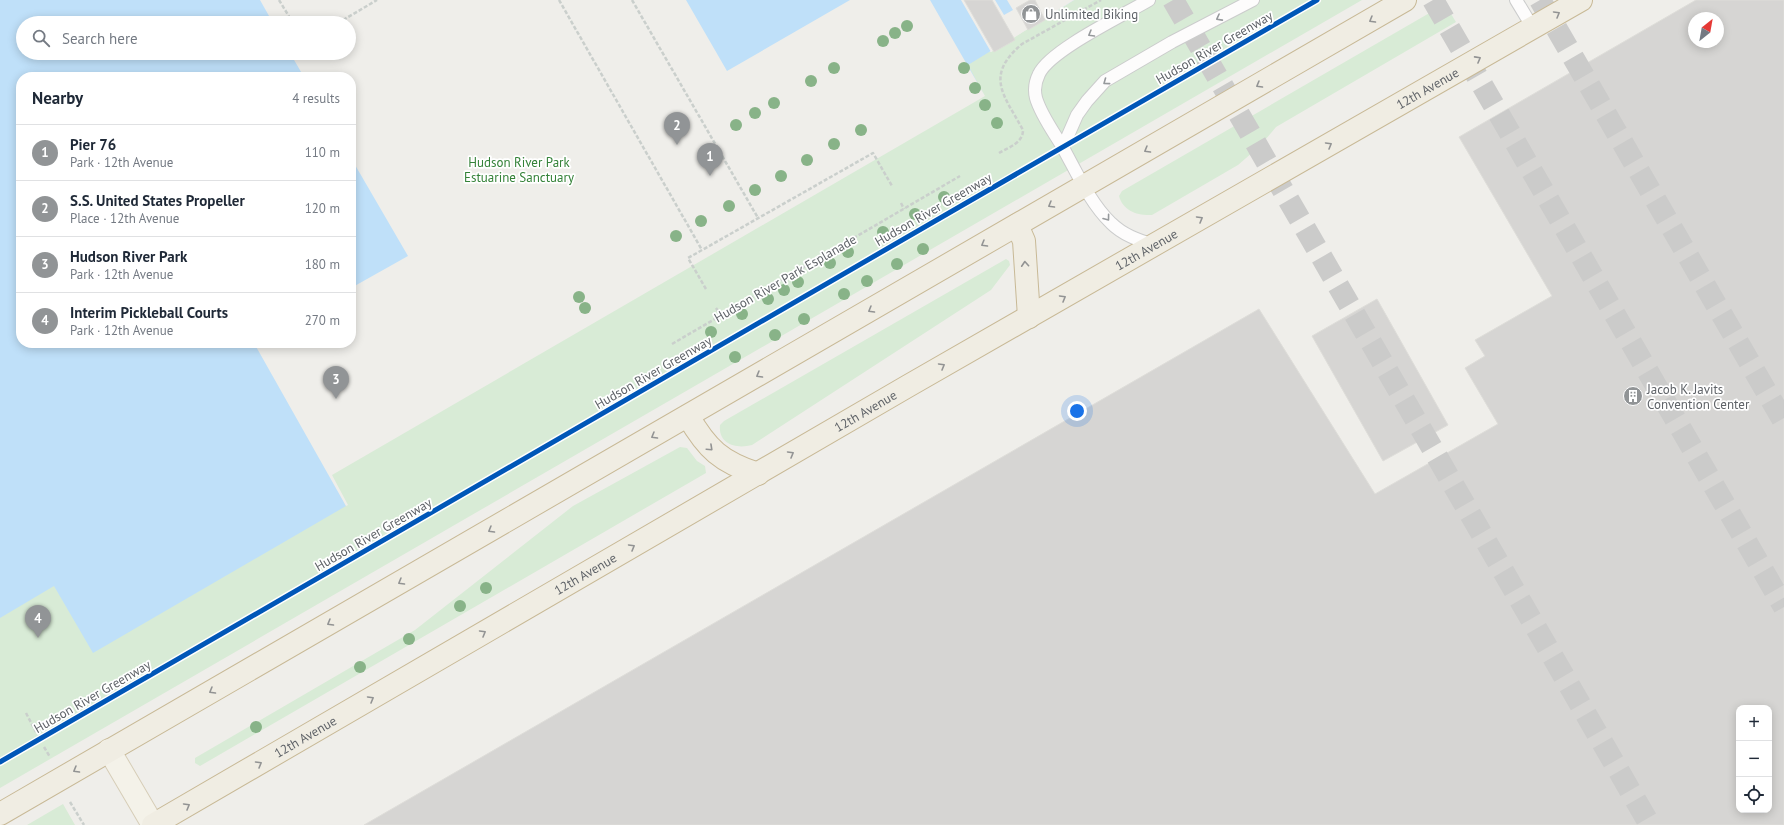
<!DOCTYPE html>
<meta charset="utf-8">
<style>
:root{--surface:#fff;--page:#f2f2f3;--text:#1f2937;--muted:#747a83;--line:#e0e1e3;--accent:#919496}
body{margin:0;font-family:"PT Sans",sans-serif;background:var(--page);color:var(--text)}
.controls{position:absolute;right:12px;bottom:12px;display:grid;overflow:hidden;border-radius:8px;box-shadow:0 2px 10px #0003}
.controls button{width:36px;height:36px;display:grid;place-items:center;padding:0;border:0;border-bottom:1px solid var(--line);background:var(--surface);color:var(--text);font:20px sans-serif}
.compass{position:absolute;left:1688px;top:12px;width:36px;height:36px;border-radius:50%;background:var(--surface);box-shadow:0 2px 10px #0003;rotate:31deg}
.you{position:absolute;left:1077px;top:411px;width:14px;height:14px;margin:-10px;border:3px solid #fff;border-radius:50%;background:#1a73e8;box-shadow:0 0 0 6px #1a73e833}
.badge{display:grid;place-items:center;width:26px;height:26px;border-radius:50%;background:var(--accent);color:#fff;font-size:13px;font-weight:700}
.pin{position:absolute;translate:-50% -33px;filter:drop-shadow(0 1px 2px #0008)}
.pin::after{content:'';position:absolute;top:21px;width:14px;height:12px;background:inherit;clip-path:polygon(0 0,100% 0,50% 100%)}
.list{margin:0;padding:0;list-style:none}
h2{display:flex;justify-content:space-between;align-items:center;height:52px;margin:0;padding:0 16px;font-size:17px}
h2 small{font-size:13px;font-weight:400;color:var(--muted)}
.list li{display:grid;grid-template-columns:26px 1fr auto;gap:12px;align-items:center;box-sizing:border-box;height:56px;padding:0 16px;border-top:1px solid var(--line)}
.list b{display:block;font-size:15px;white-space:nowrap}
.list p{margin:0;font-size:13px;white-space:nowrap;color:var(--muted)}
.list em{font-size:13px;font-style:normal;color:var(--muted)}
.icon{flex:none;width:22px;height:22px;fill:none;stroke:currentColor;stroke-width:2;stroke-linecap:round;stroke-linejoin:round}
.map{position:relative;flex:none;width:1784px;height:825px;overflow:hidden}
.search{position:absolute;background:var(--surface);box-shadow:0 2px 10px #0003;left:16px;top:16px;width:340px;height:44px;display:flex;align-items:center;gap:10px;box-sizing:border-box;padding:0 14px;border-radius:22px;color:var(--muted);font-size:15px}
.panel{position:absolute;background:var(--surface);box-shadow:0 2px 10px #0003;left:16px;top:72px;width:340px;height:276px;border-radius:16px}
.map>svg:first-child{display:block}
.green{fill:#d8ebd6;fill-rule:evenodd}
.water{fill:#bfe0f9;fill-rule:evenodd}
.pier{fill:#efeeea}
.building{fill:#d6d5d3;stroke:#deddd9;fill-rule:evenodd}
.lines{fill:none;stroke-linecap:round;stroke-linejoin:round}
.highway-tunnel{stroke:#cbcbca;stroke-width:22;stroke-dasharray:22 11;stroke-linecap:butt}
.lane-casing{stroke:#cbcccc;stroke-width:14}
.primary-casing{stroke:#d7ceb8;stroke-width:24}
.highway-casing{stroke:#c8b996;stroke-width:24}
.path{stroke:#cacfcc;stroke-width:2.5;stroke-dasharray:4 2;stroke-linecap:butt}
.lane{stroke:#fdfcfc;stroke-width:12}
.primary{stroke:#f4f2e9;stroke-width:22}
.highway{stroke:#f0ede3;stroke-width:22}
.cycleway-casing{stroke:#fff;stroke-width:8}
.cycleway{stroke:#0057b8;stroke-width:5}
.tree{fill:#88b388}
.oneway{stroke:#929393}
.oneway2{stroke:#96999c}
.labels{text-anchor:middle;stroke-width:3.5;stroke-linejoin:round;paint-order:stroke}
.poi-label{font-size:13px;fill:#5f6368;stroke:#fff;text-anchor:start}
.street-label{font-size:13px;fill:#5f6368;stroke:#fff}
.park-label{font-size:13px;fill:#348238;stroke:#fff}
</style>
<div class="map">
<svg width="1784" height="825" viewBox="0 0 1784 825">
<rect width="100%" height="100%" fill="#efeeea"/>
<path class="green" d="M0 0 991 52 1074 0H1362L0 788ZM23 23H349V53H23ZM21 77H351V343H21Z
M1445 4 1456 22 1276 127 1260 146 1238 165 1152 215C1138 216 1123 211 1119 196L1122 191Z
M1006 259 1009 261 1010 265 991 290 752 445C737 449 718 445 720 425L724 421Z
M680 447 687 448 697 461 705 466 706 473 200 766 195 763V758L415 630 573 506Z
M63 804 75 825H27Z"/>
<path class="water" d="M0 0H1074L968 65 984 95 330 474 346 506 93 653 54 586 0 618ZM23 23H349V53H23ZM21 77H351V343H21Z"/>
<path class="pier" d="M260 0H686L727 71 850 0H930L985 96 332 475 348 505 346 506 254 343H351V288L408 256 351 158V77H304L290 53H349V23H273Z
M961 0H995L1004 15 1013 10 1007 0H1074L991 52Z"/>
<path class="building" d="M964 0H992L1015 40 994 52Z
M1030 0H1035L1045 20 1028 30 1016 8Z
M1696 0H1784V825H364L1259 309 1375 494 1498 424 1465 368 1485 356 1475 340 1552 296 1459 137ZM1694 18H1718V42H1694ZM1739 708H1769V810H1739Z
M1377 299 1448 425 1383 461 1312 336Z"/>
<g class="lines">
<path class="highway-tunnel" d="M1173 0 1650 825
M1433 0 1784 607
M1540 0 1784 422"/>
<g class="lane-casing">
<path id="lane" d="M1149 0C1124 15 1050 50 1039 74 1035 82 1034 90 1036 98 1041 115 1053 131 1062 146 1076 171 1090 203 1111 223 1123 235 1138 240 1154 245
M1516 0 1533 28
M1063 147 1077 115 1087 101 1105 81 1172 42 1253 0"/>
</g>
<g class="primary-casing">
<path id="primary" d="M109 750 153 825"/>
</g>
<g class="highway-casing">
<g id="highway">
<path d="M1017 225 1024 241 1029 317"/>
<path d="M688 416C707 449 721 462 758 474"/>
<path d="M0 814 1405 0"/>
<path id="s1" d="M153 825 908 386 1581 0"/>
</g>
</g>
<path class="path" d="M279 0 293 23
M559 0 702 250
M632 0 758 218
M338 23 377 0
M999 153C1009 147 1023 143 1023 130 1004 95 984 76 1022 44L1101 0
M901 203 904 209
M706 289 688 258 873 153 892 186
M716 308 721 315
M672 344 960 176
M26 713 36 732
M44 747 50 757
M70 802 84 825"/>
<use href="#lane" class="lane"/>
<use href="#primary" class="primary"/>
<use href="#highway" class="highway"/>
<g class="cycleway-casing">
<path id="cycleway" d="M0 762 1317 0"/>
</g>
<use href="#cycleway" class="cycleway"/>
</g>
<g class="tree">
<circle cx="907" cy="26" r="6"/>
<circle cx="895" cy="33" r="6"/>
<circle cx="883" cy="41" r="6"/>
<circle cx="834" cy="68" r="6"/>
<circle cx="964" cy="68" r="6"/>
<circle cx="811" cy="81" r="6"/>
<circle cx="975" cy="88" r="6"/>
<circle cx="774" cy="103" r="6"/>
<circle cx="985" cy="105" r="6"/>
<circle cx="755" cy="113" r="6"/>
<circle cx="997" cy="123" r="6"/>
<circle cx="736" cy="125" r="6"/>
<circle cx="861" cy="130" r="6"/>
<circle cx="834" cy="144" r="6"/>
<circle cx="807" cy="160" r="6"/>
<circle cx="781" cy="176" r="6"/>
<circle cx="755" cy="190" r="6"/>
<circle cx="944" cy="197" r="6"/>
<circle cx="729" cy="206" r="6"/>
<circle cx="915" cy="214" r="6"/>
<circle cx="701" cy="221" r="6"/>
<circle cx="883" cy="232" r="6"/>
<circle cx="676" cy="236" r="6"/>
<circle cx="923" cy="249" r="6"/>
<circle cx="848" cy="252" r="6"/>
<circle cx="830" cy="263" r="6"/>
<circle cx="897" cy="264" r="6"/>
<circle cx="867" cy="281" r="6"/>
<circle cx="798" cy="282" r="6"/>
<circle cx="784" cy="290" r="6"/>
<circle cx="844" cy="294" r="6"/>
<circle cx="579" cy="297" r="6"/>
<circle cx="768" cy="299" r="6"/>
<circle cx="585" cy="308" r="6"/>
<circle cx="742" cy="314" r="6"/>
<circle cx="804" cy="319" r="6"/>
<circle cx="711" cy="332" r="6"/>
<circle cx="775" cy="335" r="6"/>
<circle cx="735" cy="357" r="6"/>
<circle cx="486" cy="588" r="6"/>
<circle cx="460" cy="606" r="6"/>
<circle cx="409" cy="639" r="6"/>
<circle cx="360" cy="667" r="6"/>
<circle cx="256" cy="727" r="6"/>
</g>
<defs><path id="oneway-chevron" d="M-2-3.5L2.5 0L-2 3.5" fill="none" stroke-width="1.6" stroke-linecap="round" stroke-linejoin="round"/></defs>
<g class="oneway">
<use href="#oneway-chevron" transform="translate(1557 14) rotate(-30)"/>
<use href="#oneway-chevron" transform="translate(1372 20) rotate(150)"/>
<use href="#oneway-chevron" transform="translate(1478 59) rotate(-29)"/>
<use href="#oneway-chevron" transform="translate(1259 85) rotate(150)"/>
<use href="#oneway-chevron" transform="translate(1329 145) rotate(-30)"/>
<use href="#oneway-chevron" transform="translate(1147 150) rotate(150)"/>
<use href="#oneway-chevron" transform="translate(1051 205) rotate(150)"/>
<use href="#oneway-chevron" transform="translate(1200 219) rotate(-30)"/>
<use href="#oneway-chevron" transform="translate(984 244) rotate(150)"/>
<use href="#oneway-chevron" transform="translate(1025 264) rotate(-94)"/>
<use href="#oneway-chevron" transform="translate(1063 298) rotate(-30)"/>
<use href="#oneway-chevron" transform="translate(871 310) rotate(150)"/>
<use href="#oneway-chevron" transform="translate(942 366) rotate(-30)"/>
<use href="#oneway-chevron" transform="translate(759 375) rotate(150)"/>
<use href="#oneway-chevron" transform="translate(654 436) rotate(150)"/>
<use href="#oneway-chevron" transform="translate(710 448) rotate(43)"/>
<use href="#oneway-chevron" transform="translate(791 454) rotate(-30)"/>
<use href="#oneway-chevron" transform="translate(491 530) rotate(150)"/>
<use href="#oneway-chevron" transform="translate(632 547) rotate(-30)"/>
<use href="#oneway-chevron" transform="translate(401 582) rotate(150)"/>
<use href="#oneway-chevron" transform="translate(330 623) rotate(150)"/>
<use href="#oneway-chevron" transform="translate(483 633) rotate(-30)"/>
<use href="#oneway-chevron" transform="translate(212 691) rotate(150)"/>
<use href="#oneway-chevron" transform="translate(371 699) rotate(-30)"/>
<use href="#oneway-chevron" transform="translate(259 764) rotate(-30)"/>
<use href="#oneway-chevron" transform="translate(76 770) rotate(150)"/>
<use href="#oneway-chevron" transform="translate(187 806) rotate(-30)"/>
</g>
<g class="oneway2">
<use href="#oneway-chevron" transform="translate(1219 18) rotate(152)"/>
<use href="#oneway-chevron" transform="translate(1091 34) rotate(150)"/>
<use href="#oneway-chevron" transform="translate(1106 82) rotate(144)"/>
<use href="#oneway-chevron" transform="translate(1107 218) rotate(53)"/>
</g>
<defs>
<g id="shop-disc" transform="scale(1)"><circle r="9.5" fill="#919496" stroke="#fff"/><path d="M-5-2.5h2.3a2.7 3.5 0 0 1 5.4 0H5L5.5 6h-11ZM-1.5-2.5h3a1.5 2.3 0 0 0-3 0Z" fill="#fff"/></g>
<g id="building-disc" transform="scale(1)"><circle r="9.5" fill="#919496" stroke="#fff"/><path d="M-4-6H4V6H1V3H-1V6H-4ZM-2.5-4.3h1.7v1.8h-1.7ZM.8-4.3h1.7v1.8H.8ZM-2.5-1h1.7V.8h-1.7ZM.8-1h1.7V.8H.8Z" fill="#fff"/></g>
</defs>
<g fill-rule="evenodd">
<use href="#shop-disc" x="1031" y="14"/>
<use href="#building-disc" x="1633" y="396"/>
</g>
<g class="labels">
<g class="poi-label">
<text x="1045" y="19">Unlimited Biking</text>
<text x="1647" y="394">Jacob K. Javits<tspan x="1647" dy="15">Convention Center</tspan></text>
</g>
<g class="street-label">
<text transform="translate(1214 47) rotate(-30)" y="5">Hudson River Greenway</text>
<text dy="5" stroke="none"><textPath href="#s1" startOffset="1472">12th Avenue</textPath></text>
<text transform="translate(933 209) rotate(-30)" y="5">Hudson River Greenway</text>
<text dy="5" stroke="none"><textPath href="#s1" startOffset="1148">12th Avenue</textPath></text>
<text transform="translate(785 278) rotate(-30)" y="5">Hudson River Park Esplanade</text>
<text transform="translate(653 372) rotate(-30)" y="5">Hudson River Greenway</text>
<text dy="5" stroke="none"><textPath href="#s1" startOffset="824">12th Avenue</textPath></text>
<text transform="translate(373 534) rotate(-30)" y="5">Hudson River Greenway</text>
<text dy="5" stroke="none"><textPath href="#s1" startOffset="500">12th Avenue</textPath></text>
<text transform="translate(92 696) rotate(-30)" y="5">Hudson River Greenway</text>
<text dy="5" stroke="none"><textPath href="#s1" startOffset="176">12th Avenue</textPath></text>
</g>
<g class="park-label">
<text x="519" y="167">Hudson River Park<tspan x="519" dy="15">Estuarine Sanctuary</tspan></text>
</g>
</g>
</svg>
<div class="controls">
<button>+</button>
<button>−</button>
<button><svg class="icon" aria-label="locate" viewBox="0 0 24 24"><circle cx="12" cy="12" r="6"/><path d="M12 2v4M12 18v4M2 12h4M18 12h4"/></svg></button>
</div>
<svg class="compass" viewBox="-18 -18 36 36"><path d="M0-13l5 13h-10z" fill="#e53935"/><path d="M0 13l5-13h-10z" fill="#747a83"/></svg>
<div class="you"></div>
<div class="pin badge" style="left:710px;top:176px">1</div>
<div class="pin badge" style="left:677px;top:145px">2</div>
<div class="pin badge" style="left:336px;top:399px">3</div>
<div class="pin badge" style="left:38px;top:638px">4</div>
<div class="search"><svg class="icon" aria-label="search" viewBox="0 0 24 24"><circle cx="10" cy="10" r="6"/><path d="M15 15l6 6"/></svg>Search here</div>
<section class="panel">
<h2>Nearby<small>4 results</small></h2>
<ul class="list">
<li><span class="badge">1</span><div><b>Pier 76</b><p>Park · 12th Avenue</p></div><em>110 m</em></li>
<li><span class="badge">2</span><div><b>S.S. United States Propeller</b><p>Place · 12th Avenue</p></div><em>120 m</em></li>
<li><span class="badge">3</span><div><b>Hudson River Park</b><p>Park · 12th Avenue</p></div><em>180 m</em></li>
<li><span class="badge">4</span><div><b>Interim Pickleball Courts</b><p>Park · 12th Avenue</p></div><em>270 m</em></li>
</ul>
</section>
</div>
